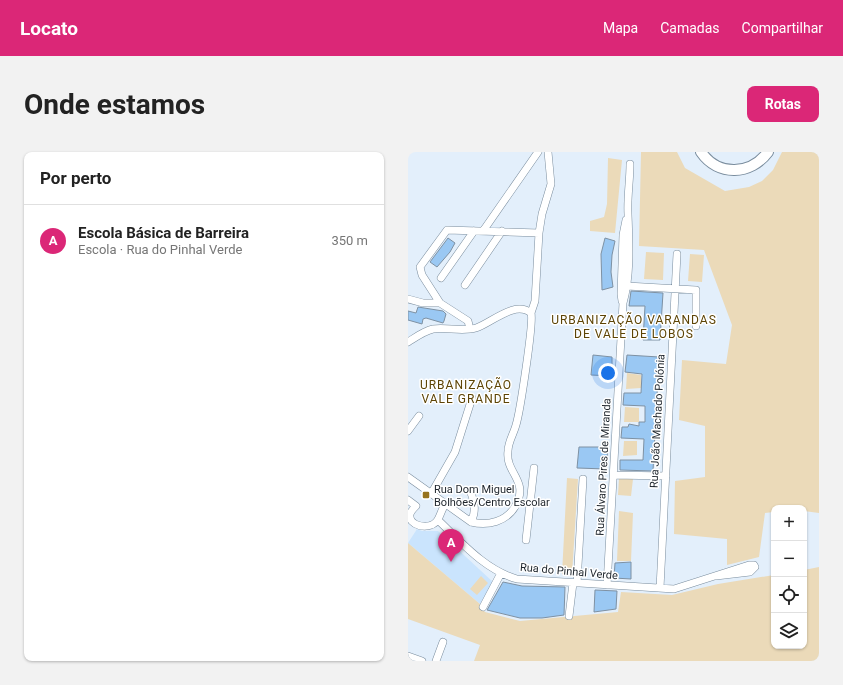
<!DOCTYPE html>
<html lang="pt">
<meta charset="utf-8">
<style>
:root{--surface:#fff;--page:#f2f2f2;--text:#222;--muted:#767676;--line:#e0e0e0;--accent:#db2777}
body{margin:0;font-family:Roboto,sans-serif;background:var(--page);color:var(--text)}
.controls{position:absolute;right:12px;bottom:12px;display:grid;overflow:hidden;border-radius:8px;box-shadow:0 1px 3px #0004}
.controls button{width:36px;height:36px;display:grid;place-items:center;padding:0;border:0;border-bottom:1px solid var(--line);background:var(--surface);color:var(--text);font:20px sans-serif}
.you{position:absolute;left:200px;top:221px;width:14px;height:14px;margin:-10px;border:3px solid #fff;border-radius:50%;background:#1a73e8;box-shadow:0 0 0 6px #1a73e833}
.badge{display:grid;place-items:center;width:26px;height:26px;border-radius:50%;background:var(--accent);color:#fff;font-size:13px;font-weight:700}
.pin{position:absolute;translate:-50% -33px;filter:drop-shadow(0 1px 2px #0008)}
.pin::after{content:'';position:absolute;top:21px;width:14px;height:12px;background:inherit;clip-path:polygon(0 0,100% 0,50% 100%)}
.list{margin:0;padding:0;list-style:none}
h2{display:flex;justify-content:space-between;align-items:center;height:52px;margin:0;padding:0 16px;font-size:17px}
h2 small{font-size:13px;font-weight:400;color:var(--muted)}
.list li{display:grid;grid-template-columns:26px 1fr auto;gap:12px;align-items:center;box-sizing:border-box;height:72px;padding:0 16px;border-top:1px solid var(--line)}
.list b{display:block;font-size:15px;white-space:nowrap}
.list p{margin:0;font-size:13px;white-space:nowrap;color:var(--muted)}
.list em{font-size:13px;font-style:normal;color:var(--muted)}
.icon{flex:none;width:22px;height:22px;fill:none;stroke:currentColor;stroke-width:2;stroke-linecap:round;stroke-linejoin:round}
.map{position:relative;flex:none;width:411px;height:509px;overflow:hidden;border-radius:8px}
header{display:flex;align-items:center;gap:24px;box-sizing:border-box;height:56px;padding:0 20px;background:var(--accent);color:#fff}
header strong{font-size:19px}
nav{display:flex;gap:22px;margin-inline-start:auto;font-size:14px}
.intro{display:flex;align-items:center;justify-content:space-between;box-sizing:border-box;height:96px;padding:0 24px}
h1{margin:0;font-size:28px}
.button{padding:10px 18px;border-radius:8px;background:var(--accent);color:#fff;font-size:14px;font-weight:700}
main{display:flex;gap:24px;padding:0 24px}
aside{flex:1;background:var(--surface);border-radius:8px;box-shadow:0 1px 3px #0004}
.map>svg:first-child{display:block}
.built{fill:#cae4fd}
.green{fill:#ebdab9}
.building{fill:#9ac8f3;stroke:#7e91a3}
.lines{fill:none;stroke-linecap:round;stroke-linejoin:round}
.minor-casing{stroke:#7a8d9e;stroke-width:8}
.highway-casing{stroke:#7a8d9e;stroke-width:12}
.minor{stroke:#fff;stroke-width:7}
.highway{stroke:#fff;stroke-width:10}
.poi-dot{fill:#97731d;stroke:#fff;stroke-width:1.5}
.labels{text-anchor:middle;stroke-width:3;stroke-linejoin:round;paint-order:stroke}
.street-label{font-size:11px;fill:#1e252c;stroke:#fff}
.poi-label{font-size:11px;fill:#1e252c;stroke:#fff;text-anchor:start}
.neighbourhood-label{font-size:12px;letter-spacing:1px;fill:#5d4405;stroke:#fff}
</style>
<header>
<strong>Locato</strong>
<nav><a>Mapa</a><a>Camadas</a><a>Compartilhar</a></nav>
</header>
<div class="intro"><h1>Onde estamos</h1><a class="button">Rotas</a></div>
<main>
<aside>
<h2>Por perto<small></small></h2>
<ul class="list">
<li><span class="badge">A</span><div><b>Escola Básica de Barreira</b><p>Escola · Rua do Pinhal Verde</p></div><em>350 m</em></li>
</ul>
</aside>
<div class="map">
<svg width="411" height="509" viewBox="0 0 411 509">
<rect width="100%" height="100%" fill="#e3effb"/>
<path class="built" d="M9 377 14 379H30L85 430 72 452 0 391Z"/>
<path class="green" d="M233 0H269L277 16 317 39 341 35 354 29 365 18 374 0H411V361L396 359V356H366V360L357 361 351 405 319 413V387L266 382 267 329 297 325V274L271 268 274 208 318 212 324 173 296 98 231 94Z
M200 6 214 8 207 81 182 79V69L196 65 199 52Z
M238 100 256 101 255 128 236 127Z
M282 102 296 103 294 130 280 129Z
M219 221 233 223V236L218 237Z
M217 255 231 256V270H216Z
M216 289H229V303L215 304Z
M159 326 170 327 164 423 154 422Z
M211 326 225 327 223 344 210 343Z
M211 359 225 361 223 409H209Z
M0 391 72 452 77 460 112 469 210 460 213 440 264 443 310 432 366 423V494H396V418L411 415V509H66L72 493 0 467Z
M73 424 80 431 69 443 62 437Z"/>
<path class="building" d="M40 86 47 91 42 100 29 115 22 110Z
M197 86 207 89 204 103 203 120 205 135 194 138 193 102Z
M223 139 255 141 252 188H235L237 154H221Z
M10 155 35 159 38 162 36 169 35 171 18 166 15 167 14 172 0 168V159L8 161Z
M185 203 204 205V224L183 223Z
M219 203 251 205 245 319 212 318V308H235L236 287 213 286 214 275H220L221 272 231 274V270H237V254L215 253 216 241H233L234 222 217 220Z
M171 295H200L198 317 169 316Z
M223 410V427L206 426 207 411Z
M95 430 114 434 157 435 156 463 134 466H112L79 458Z
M187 438 209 439 208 457 186 460Z"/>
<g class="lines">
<g class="minor-casing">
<path id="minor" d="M75 79 130 0
M33 126 66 79
M57 133 94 79
M219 134 288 138V174
M0 147 15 151H32L60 169 62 177
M214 149 213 142 215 83 218 68
M32 151 14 123 12 115 39 78 131 81
M123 161 127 149 131 81 134 62 143 32 140 0
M0 190C8 185 16 179 25 177 39 175 54 180 68 176 83 171 107 148 123 161
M0 279 11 264
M206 323 258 324
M0 325 63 370C80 374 99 370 108 353 121 328 97 321 100 299 100 290 106 281 108 273 112 260 126 169 123 161
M23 342 47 300 64 246
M0 348 8 354C6 356 3 359 2 362 0 374 20 378 28 370 32 366 33 358 37 353
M30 368C53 390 77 418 109 427L266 437 341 413H346L347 415 342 420 308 424
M63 370C68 360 67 352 63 341
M118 388 126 316
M169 431 175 327
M199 433 215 151C223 123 221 91 220 62 219 46 222 29 222 12
M252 436 269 102
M75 455 93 421
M161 464 165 431
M0 504 14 509
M28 509 35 490"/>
</g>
<g class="highway-casing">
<path id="highway" d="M293 0C310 25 343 23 360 0"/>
</g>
<use href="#minor" class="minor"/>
<use href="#highway" class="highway"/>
</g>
<rect class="poi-dot" x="14" y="339" width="8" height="8" rx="2"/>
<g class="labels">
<g class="street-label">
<text transform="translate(249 269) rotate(-87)" y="4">Rua João Machado Polónia</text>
<text transform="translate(195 315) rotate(-87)" y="4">Rua Álvaro Pires de Miranda</text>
<text transform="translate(161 419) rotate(5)" y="4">Rua do Pinhal Verde</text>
</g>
<g class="poi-label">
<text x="26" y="341">Rua Dom Miguel<tspan x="26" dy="13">Bolhões/Centro Escolar</tspan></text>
</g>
<g class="neighbourhood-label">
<text x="226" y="172">URBANIZAÇÃO VARANDAS<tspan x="226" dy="14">DE VALE DE LOBOS</tspan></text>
<text x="58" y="237">URBANIZAÇÃO<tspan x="58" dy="14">VALE GRANDE</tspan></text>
</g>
</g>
</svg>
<div class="controls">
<button>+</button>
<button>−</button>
<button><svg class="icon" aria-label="locate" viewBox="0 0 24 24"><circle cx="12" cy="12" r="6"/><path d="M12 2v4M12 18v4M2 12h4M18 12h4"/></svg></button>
<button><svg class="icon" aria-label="layers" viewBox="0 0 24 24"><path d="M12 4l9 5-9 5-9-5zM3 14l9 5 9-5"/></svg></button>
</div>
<div class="you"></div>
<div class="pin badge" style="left:43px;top:410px">A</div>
</div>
</main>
